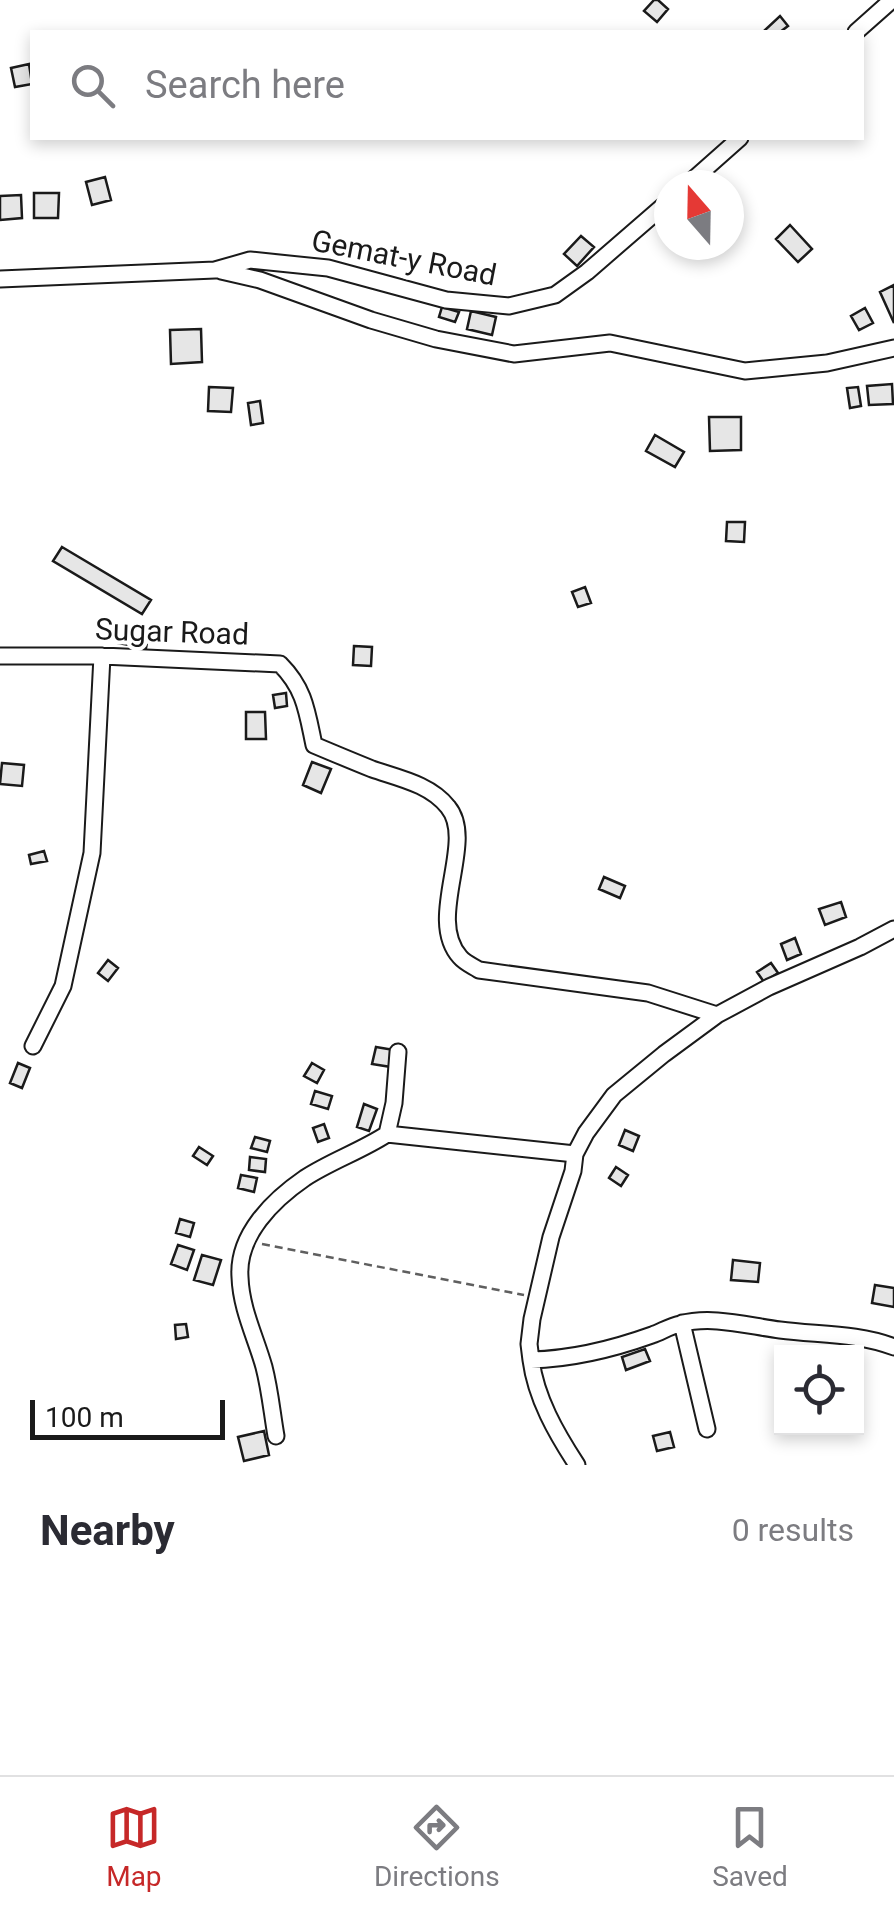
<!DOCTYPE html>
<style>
:root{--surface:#fff;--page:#f2f2f3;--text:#2b2b33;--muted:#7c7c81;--line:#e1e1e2;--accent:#c62828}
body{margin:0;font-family:Roboto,sans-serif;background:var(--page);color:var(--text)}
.controls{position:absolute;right:30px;bottom:30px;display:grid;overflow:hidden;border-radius:0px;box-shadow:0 5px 15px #0003}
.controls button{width:90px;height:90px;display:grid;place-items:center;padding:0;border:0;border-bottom:2px solid var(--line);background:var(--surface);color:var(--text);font:50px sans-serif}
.compass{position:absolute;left:654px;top:170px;width:90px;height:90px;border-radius:50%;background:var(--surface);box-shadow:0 5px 15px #0003;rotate:340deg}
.scale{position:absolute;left:30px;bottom:25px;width:195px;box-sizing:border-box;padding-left:10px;border:5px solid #1a1a1a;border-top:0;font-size:28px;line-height:35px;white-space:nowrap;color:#1a1a1a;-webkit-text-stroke:8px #fff;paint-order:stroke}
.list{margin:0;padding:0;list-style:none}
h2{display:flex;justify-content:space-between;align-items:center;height:130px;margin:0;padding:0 40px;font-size:42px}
h2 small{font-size:32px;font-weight:400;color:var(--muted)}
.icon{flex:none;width:55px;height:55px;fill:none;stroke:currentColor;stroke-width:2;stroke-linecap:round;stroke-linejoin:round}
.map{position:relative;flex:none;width:894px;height:1465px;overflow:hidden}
.search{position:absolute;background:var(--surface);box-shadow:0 5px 15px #0003;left:30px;right:30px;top:30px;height:110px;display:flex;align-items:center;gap:25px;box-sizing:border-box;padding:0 35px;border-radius:0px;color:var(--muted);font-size:38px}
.sheet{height:310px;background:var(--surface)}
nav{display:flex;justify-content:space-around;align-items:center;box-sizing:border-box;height:140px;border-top:2px solid var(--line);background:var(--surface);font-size:28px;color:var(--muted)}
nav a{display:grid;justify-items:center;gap:5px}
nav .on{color:var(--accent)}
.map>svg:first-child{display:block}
.building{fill:#e6e6e6;stroke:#1a1a1a;stroke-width:2.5}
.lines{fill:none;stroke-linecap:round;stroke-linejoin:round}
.minor-casing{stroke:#1a1a1a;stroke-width:19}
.path{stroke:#5f5f5f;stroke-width:2.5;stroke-dasharray:8 5;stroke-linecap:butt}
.minor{stroke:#fff;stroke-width:15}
.labels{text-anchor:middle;stroke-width:8;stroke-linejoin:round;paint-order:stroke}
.street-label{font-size:30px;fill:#1a1a1a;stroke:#fff}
</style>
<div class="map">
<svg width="894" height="1465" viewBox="0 0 894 1465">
<rect width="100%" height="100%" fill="#fff"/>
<path class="building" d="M654 0H658L668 9 657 22 644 11Z
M780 16 788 26 780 32H767L765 30Z
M29 64 32 84 15 87 11 68Z
M105 177 111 200 92 205 86 182Z
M34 193H59L58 218H34Z
M21 195 22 218 0 220V196Z
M790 225 812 249 798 262 776 239Z
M581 236 594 247 577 266 564 254Z
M894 285V323L880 292Z
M442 307 459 312 455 322 439 317Z
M865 308 873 323 859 330 851 316Z
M471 311 496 317 492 335 467 329Z
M201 329 202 362 171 364 170 330Z
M892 384 893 404 869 405 867 386Z
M209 387 233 388 231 412 208 411Z
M858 387 861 406 850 408 847 388Z
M260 401 263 423 251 425 248 403Z
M709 417H741V450L710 451Z
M655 435 684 452 675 467 646 451Z
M727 522H745L744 542 726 541Z
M62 547 151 600 142 614 53 561Z
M585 587 591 603 578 607 572 592Z
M121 627 149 632 146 648 118 643Z
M354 646 372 647 371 666 353 665Z
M286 693 287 706 275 708 273 695Z
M246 712H265L266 739H246Z
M312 762 331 769 321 793 303 785Z
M2 763 24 765 22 786 0 784Z
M44 851 47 861 31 864 29 855Z
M604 877 625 886 620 898 599 889Z
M841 902 846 917 825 925 819 909Z
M795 938 801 954 787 960 781 944Z
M108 960 118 968 108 981 98 973Z
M771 963 778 973 764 982 757 972Z
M376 1047 394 1050 391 1067 372 1064Z
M18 1063 30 1068 22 1088 10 1083Z
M312 1063 324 1070 317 1083 304 1076Z
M315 1091 332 1096 328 1109 311 1104Z
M364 1104 377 1109 369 1131 357 1127Z
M324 1124 329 1138 318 1142 313 1128Z
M625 1130 639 1136 633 1151 619 1145Z
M255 1137 270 1141 267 1152 251 1148Z
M199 1147 213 1156 207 1165 193 1156Z
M250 1157 266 1159 265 1172 249 1170Z
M616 1167 628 1175 621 1186 609 1178Z
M241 1175 257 1178 254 1192 238 1188Z
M180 1219 194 1223 190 1237 176 1233Z
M178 1245 194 1250 187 1270 171 1264Z
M202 1255 221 1260 213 1285 194 1280Z
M733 1260 760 1263 758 1282 731 1280Z
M875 1285 894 1288V1307L872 1303Z
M186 1324 188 1337 176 1339 175 1325Z
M645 1349 650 1361 626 1370 622 1357Z
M264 1431 269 1455 244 1461 238 1437Z
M670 1432 674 1447 657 1451 653 1436Z"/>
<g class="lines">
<g class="minor-casing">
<path id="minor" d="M856 32 892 0
M687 185 740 138
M221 271 260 280 371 320 436 339 514 354 610 343 745 371 827 363 894 348
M0 279 215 270 250 260 328 268 446 300 509 306 555 295 587 272 669 201
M0 656H102L280 664C305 689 307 712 314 745 333 753 352 761 372 769 398 778 430 784 448 807 477 842 425 918 460 957 465 963 473 966 479 970L648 993 717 1015
M894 929 860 947 769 987 717 1015 664 1054 614 1095 586 1133 575 1154 573 1171 551 1237 532 1319 529 1344 531 1360C571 1359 613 1349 652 1335 661 1332 670 1326 680 1324 712 1315 748 1326 780 1330 818 1335 858 1333 894 1347
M33 1046 63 986 92 853 102 656
M387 1134 394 1103 398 1052
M682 1323 707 1429
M531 1360C536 1398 556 1433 577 1465
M276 1436C272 1413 270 1390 264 1367 256 1338 241 1309 240 1277 237 1235 273 1200 305 1178 331 1161 361 1151 387 1134L575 1154"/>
</g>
<path class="path" d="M262 1244 524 1295"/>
<use href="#minor" class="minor"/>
</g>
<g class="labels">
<g class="street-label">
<text transform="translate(404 258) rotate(11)" y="10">Gemat-y Road</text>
<text transform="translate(172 632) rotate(2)" y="10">Sugar Road</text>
</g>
</g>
</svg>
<div class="controls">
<button><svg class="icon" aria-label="locate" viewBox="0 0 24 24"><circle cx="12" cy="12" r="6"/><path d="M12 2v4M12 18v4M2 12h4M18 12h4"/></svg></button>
</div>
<svg class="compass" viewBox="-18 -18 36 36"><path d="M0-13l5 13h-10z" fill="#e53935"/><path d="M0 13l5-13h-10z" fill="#7c7c81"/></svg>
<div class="scale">100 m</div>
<div class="search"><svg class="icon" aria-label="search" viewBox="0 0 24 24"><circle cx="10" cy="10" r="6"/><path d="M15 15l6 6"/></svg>Search here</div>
</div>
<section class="sheet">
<h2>Nearby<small>0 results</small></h2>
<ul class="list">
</ul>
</section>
<nav>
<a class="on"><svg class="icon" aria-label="map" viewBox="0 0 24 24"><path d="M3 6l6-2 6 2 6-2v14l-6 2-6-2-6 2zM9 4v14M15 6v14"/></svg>Map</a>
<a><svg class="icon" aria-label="directions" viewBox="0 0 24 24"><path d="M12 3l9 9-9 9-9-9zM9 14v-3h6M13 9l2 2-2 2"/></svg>Directions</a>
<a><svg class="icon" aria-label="saved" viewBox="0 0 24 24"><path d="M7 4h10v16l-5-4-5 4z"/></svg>Saved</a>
</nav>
